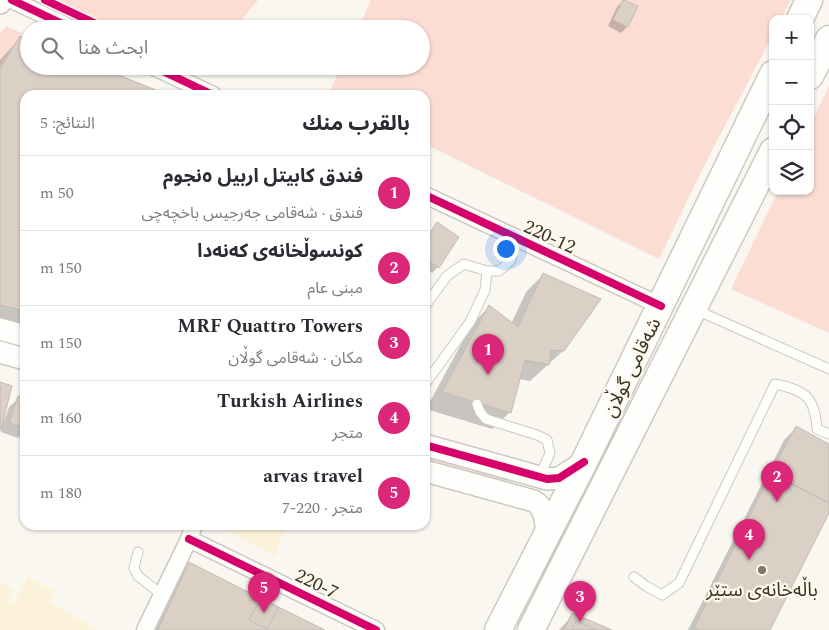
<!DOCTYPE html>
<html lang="ar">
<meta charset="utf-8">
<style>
:root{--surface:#fff;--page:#f2f2f3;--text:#2b2b33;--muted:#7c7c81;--line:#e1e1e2;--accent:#db2777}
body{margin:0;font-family:Spectral,"Noto Sans Arabic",serif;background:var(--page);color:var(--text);direction:rtl}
.controls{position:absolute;right:15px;top:15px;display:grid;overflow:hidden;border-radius:10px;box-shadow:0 1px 4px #0004}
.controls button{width:45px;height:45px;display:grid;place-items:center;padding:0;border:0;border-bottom:1px solid var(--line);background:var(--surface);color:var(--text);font:25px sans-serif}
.you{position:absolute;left:505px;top:248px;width:18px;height:18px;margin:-12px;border:4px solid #fff;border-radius:50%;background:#1a73e8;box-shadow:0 0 0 8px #1a73e833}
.badge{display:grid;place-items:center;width:32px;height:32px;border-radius:50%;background:var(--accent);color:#fff;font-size:16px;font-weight:700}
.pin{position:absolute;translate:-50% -41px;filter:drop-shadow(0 1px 2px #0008)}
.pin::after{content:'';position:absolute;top:26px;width:18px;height:15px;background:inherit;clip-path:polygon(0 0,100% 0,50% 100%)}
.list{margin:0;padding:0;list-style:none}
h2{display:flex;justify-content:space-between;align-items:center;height:65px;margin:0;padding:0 20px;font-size:21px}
h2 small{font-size:16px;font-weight:400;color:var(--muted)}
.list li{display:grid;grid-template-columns:32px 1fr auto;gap:15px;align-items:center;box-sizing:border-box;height:75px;padding:0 20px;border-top:1px solid var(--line)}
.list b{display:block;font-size:19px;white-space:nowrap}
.list p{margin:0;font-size:16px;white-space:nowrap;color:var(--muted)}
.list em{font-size:16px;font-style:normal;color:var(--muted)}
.icon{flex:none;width:28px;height:28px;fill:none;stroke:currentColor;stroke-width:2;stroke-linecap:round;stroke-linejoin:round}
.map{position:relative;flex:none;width:829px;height:630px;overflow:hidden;direction:ltr}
.search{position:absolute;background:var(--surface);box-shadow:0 1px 4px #0004;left:20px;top:20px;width:410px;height:55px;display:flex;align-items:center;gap:12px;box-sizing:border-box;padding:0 18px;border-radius:28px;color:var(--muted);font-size:19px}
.panel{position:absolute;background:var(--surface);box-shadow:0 1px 4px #0004;left:20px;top:90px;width:410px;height:440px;border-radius:15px;direction:rtl}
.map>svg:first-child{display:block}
.built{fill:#fcf2d9}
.green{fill:#fbddd4}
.shadow{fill:#0003}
.building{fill:#dbd0c6;stroke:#c2bcb5}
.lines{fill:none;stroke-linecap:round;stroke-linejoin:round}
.service-casing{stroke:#ccc9c0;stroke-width:11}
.minor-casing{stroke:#ccc9c0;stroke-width:19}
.tertiary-casing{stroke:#ccc9c0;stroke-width:24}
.primary-casing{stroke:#ccc9c0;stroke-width:29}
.service{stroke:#fefefd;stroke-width:9}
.minor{stroke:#fefefd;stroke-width:16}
.tertiary{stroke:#fefefd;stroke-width:21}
.primary{stroke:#fefefd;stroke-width:26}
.cycleway-casing{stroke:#fef9ec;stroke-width:11}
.cycleway{stroke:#d6006c;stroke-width:8}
.poi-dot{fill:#7c786d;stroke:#fef9ec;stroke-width:2}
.labels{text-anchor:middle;stroke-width:4.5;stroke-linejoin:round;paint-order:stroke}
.street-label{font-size:19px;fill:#383327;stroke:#fef9ec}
.poi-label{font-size:19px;fill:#383327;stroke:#fef9ec}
</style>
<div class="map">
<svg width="829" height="630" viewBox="0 0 829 630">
<rect width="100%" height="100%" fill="#faf7f0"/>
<path class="built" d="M216 525H286L275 556Z
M28 577 55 592 49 603 99 630H0V582L13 589 7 600 13 604Z"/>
<path class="green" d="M56 0H258L234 29H117Z
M371 0H791L781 19H773V35L709 156 659 259 425 144V95H328L341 66H421V29H358Z
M6 26 22 33 0 65V34Z
M829 86V333L731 289 778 191H810V125Z
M425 453 514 477 512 484 425 460Z"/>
<path class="shadow" d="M623 1 636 7 627 27 621 33 608 26 617 7Z
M21 37 29 66 165 95H25V332L0 326V60Z
M437 224 438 267 432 273 425 269V239Z
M543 275 564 350 530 381 519 379 510 412 492 429 426 409 472 324 489 307 511 324 526 292Z
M0 384 3 421H4L9 407 19 398 25 400V431L18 438 1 432 2 428 0 430Z
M796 428 829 445V512L769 630H688L784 440Z
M190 564 322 630H152L178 576Z
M573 615 609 630H559Z"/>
<path class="building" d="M623 0 638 6 628 27 613 20Z
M20 36 29 39V66H96L168 95H25V311L0 305V69Z
M437 222 459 237 439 268 425 259V240Z
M543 273 601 299 564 351 551 350 549 365 525 360 511 413 442 392 489 305 518 327Z
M0 382 12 386 1 430H0Z
M18 396 25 398V428L9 423Z
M796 426 829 444V503L771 473Z
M771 473 829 503V513L770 630H699L694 628Z
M189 562 244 590 325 630H158Z
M261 598 278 607 267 629 249 620Z
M572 613 612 630H564Z
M576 621 596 630H572Z"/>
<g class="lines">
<g class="service-casing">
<path id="service" d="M425 306 447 276 464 264 487 271H499L511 260 517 238
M694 309 829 369
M425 384 470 322 485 290 487 271
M477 404 480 412 486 419 537 435 547 440 550 453 540 476
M138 552 134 568 138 576 161 594
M634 577 646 586 662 595 679 583 775 384C805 390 815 397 817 429L829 434"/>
</g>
<g class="minor-casing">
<path id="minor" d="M12 0 73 29
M152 66 213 95
M425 195 661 306
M189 539 376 630
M145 630 189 539 194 525"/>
</g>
<g class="tertiary-casing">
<path id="tertiary" d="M0 3 2 0
M0 329 25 336
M0 352 25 359
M425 445 547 479 559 478 584 462
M425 471 534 501C545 508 546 523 547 535"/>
</g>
<g class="primary-casing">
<path id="primary" d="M800 19 809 0
M810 76 829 39
M498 630 584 462 773 74
M531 630 773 151"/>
</g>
<use href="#service" class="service"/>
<use href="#minor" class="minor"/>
<use href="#tertiary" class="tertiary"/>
<use href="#primary" class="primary"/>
<g class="cycleway-casing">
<path id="cycleway" d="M12 0 73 29
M45 0 107 29
M152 66 213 95
M425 195 661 306
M425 445 547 479 559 478 584 462
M189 539 376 630"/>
</g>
<use href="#cycleway" class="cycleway"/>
</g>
<circle class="poi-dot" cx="762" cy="570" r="5"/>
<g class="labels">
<g class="street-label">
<text transform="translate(550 236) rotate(25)" y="7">220-12</text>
<text transform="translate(631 367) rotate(-64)" y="7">شەقامی گوڵان</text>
<text transform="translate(317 583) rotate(26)" y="7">220-7</text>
</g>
<g class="poi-label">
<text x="762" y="596">باڵەخانەی ستێر</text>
</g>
</g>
</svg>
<div class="controls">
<button>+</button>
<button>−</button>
<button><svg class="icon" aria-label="locate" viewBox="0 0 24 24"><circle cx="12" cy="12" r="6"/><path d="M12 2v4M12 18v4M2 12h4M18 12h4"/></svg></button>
<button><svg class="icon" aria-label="layers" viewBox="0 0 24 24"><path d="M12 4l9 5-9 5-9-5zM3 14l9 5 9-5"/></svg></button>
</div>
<div class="you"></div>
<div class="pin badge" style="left:488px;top:375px">1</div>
<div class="pin badge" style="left:777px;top:502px">2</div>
<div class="pin badge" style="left:580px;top:622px">3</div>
<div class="pin badge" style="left:749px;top:560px">4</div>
<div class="pin badge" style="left:264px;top:613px">5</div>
<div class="search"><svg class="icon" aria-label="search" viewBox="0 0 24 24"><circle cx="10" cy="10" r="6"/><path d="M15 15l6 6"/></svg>ابحث هنا</div>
<section class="panel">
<h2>بالقرب منك<small>النتائج: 5</small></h2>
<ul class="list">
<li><span class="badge">1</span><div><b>فندق كابيتل اربيل ٥نجوم</b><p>فندق · شەقامی جەرجیس باخچەچی</p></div><em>50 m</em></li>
<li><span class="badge">2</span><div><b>کونسوڵخانەی کەنەدا</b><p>مبنى عام</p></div><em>150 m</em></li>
<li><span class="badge">3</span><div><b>MRF Quattro Towers</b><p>مكان · شەقامی گوڵان</p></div><em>150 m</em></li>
<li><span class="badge">4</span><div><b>Turkish Airlines</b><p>متجر</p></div><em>160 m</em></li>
<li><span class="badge">5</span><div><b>arvas travel</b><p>متجر · 220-7</p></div><em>180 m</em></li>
</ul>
</section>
</div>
